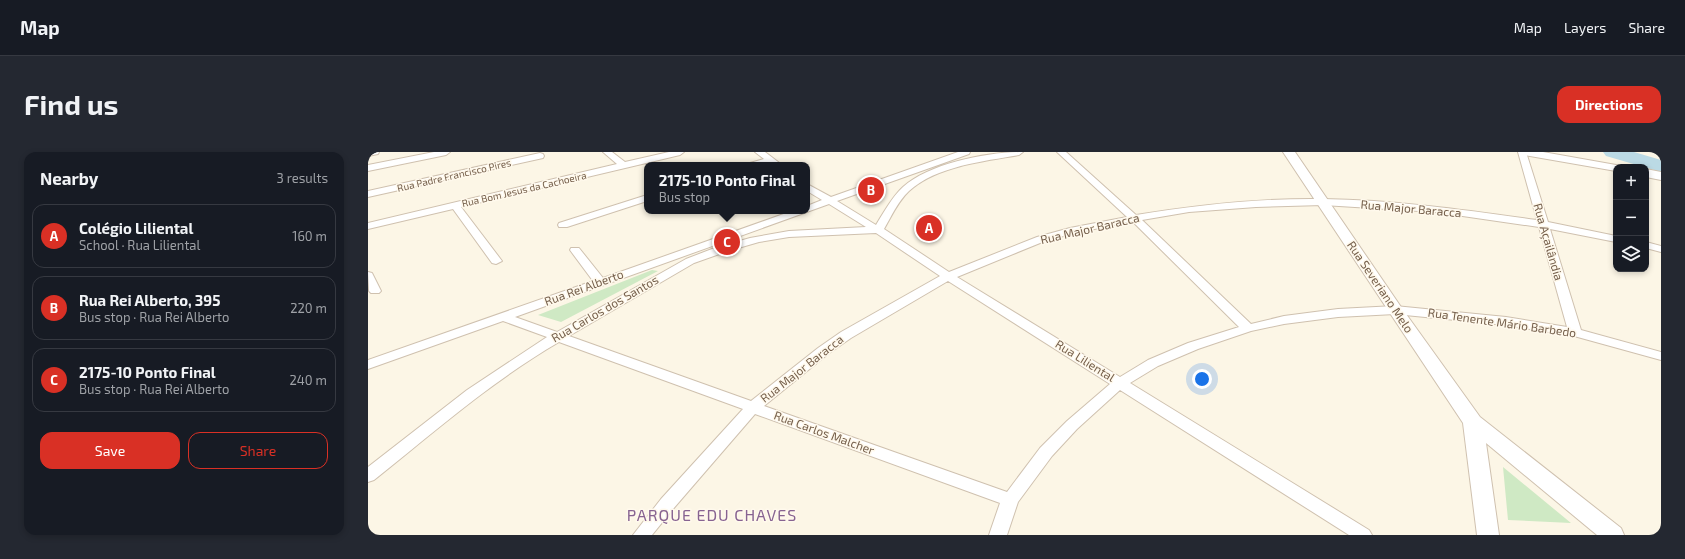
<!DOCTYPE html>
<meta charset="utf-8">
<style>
:root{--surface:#171b24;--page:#242831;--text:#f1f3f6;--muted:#9ea1a6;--line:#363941;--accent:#d93025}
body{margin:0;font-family:"Exo 2",sans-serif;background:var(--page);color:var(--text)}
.controls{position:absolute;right:12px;top:12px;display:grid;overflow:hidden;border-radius:8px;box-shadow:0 2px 6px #0003}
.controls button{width:36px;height:36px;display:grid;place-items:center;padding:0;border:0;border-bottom:1px solid var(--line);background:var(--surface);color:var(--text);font:20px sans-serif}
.you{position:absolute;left:834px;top:227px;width:14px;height:14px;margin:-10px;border:3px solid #fff;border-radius:50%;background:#1a73e8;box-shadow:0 0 0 6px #1a73e833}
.badge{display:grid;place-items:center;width:26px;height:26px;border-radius:50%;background:var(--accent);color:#fff;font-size:13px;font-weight:700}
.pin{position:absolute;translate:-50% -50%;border:2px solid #fff;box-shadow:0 1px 4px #0006}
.popup{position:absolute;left:276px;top:10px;width:166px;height:52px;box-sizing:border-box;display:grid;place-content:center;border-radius:8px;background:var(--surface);filter:drop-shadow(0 1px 3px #0005);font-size:13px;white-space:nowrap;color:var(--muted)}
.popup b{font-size:15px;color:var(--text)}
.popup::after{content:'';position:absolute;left:50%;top:100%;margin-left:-8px;border:8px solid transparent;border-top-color:var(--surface)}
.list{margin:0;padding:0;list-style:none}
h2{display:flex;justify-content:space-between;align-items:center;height:52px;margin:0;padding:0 16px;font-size:17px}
h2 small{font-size:13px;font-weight:400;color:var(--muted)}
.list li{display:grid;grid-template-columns:26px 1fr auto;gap:12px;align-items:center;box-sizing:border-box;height:64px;margin:0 8px 8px;padding:0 8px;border:1px solid var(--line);border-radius:12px}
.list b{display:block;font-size:15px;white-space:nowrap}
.list p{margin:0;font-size:13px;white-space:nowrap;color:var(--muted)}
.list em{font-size:13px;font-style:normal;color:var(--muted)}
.actions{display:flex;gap:8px;padding:12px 16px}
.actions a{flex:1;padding:9px 0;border:1px solid var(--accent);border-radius:12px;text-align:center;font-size:14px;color:var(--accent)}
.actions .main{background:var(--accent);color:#fff}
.icon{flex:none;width:22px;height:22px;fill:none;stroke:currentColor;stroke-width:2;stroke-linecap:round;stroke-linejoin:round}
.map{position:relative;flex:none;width:1293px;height:383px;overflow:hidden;border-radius:12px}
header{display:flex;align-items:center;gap:24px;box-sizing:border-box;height:56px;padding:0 20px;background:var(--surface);border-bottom:1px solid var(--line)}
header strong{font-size:19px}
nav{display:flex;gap:22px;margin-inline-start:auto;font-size:14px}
.intro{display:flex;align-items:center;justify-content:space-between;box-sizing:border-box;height:96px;padding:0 24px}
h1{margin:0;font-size:28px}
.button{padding:10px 18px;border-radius:12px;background:var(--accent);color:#fff;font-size:14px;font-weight:700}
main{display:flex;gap:24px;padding:0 24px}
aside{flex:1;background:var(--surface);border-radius:12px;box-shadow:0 2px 6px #0003}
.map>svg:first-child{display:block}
.green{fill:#cfe9c4}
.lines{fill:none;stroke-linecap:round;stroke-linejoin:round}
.river{fill:#bbdae5;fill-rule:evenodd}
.minor-casing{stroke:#cfc1af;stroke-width:2}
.tertiary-casing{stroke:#cfc1af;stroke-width:2}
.minor{fill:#fff;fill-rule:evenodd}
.tertiary{fill:#fff;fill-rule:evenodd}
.labels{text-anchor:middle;stroke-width:3;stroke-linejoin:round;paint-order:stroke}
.far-street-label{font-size:10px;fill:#755f4b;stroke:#fff9ec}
.street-label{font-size:12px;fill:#755f4b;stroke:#fff9ec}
.near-neighbourhood-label{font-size:16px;letter-spacing:1px;fill:#876391;stroke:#fff9ec}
</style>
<header>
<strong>Map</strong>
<nav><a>Map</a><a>Layers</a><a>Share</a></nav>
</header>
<div class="intro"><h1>Find us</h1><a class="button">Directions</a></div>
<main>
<aside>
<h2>Nearby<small>3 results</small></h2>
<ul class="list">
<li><span class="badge">A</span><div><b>Colégio Liliental</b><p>School · Rua Liliental</p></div><em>160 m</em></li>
<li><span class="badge">B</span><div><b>Rua Rei Alberto, 395</b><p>Bus stop · Rua Rei Alberto</p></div><em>220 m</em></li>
<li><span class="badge">C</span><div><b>2175-10 Ponto Final</b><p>Bus stop · Rua Rei Alberto</p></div><em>240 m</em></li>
</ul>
<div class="actions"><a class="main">Save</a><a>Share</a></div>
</aside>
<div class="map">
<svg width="1293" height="383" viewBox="0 0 1293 383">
<rect width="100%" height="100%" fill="#fcf6e6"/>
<path class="green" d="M284 118 290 119 193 170 170 163Z
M1135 315 1203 371 1140 368Z"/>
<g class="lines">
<path class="river" d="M1235 0H1266L1293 8V20L1238 4Z"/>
<g class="minor-casing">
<path id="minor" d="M0 0H11L10 2 0 4Z
M66 0H82L78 3 0 19V13Z
M235 0H244L257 10 301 0H316L312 3 93 55 134 109 128 112 124 111 85 57 0 77V71L249 12Z
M387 0H397L414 13H404L401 11 394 13H381L382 11 396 7Z
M590 0H602L601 2 469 49 508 73C516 60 524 45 535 35 562 11 620 0 655 0L651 3C617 9 568 14 541 39 530 49 523 65 516 77L581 120 669 85 702 76 759 65 689 0H698L768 63C830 53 893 46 955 47 1027 48 1098 58 1169 68L1150 0H1158L1180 70 1248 84V90L1182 77 1213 178 1293 200V208L1206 184 1138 173 1027 162 970 165 916 172 883 179 830 197 790 214 762 231 1001 378 1004 383H981L752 238 709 277 684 304 650 350 639 383H621L632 351 387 262 305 357 284 383H265L293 347 375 257 191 190C124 229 66 280 6 328L0 330V315L99 238 179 185 135 169 0 217V208L225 129 202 98 203 96H211L235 126 424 59H439V54L454 48 439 39V32L463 45ZM461 52 498 75 421 79 382 86 344 97 318 107 189 180 147 165ZM955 53 1067 60 1171 75 1199 175 1138 165 1027 154 970 157 916 164 883 172 774 68 821 60 888 55ZM764 69 871 175 820 191 780 208 752 225 589 125 677 89 703 82ZM508 81 572 124 473 180 450 196 383 249 201 184 326 111 360 99 391 90 421 85ZM580 129 742 232 699 269 672 296 639 340 396 254 460 202 483 186Z
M172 1 175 2 176 4 175 6 0 45V39Z
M279 43V49L199 75H191L190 73 191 71Z
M1278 90 1293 94V100L1278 96Z
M0 120 4 121 13 139 11 141H3L1 139Z"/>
</g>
<g class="tertiary-casing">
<path id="tertiary" d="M915 0H927L1033 155 1112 265 1253 376 1256 383H1229L1118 291 1131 383H1109L1095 271Z
M1150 0H1175L1248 13 1253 15H1248V19L1156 3Z
M1278 17 1293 20V28L1278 25Z"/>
</g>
<use href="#minor" class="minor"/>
<use href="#tertiary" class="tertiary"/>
</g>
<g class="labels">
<g class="far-street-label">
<text transform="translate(86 23) rotate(-13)" y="4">Rua Padre Francisco Pires</text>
<text transform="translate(156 37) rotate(-13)" y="4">Rua Bom Jesus da Cachoeira</text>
</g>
<g class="street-label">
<text transform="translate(1043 57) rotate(5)" y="4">Rua Major Baracca</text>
<text transform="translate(722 77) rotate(-13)" y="4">Rua Major Baracca</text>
<text transform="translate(1180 90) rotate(74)" y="4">Rua Açailândia</text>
<text transform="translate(1012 135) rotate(56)" y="4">Rua Severiano Melo</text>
<text transform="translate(216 136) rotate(-20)" y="4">Rua Rei Alberto</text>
<text transform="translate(237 157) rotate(-30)" y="4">Rua Carlos dos Santos</text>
<text transform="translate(1134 171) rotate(8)" y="4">Rua Tenente Mário Barbedo</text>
<text transform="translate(717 209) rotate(32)" y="4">Rua Liliental</text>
<text transform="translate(434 217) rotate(-38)" y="4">Rua Major Baracca</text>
<text transform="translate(456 281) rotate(20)" y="4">Rua Carlos Malcher</text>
</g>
<g class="near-neighbourhood-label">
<text x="344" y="369">PARQUE EDU CHAVES</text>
</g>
</g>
</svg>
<div class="controls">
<button>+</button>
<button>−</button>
<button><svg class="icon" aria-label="layers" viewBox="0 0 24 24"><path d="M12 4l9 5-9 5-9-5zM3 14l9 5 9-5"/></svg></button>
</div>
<div class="you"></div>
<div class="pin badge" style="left:561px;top:76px">A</div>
<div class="pin badge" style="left:503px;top:38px">B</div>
<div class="pin badge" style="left:359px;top:90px">C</div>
<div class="popup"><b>2175-10 Ponto Final</b>Bus stop</div>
</div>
</main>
